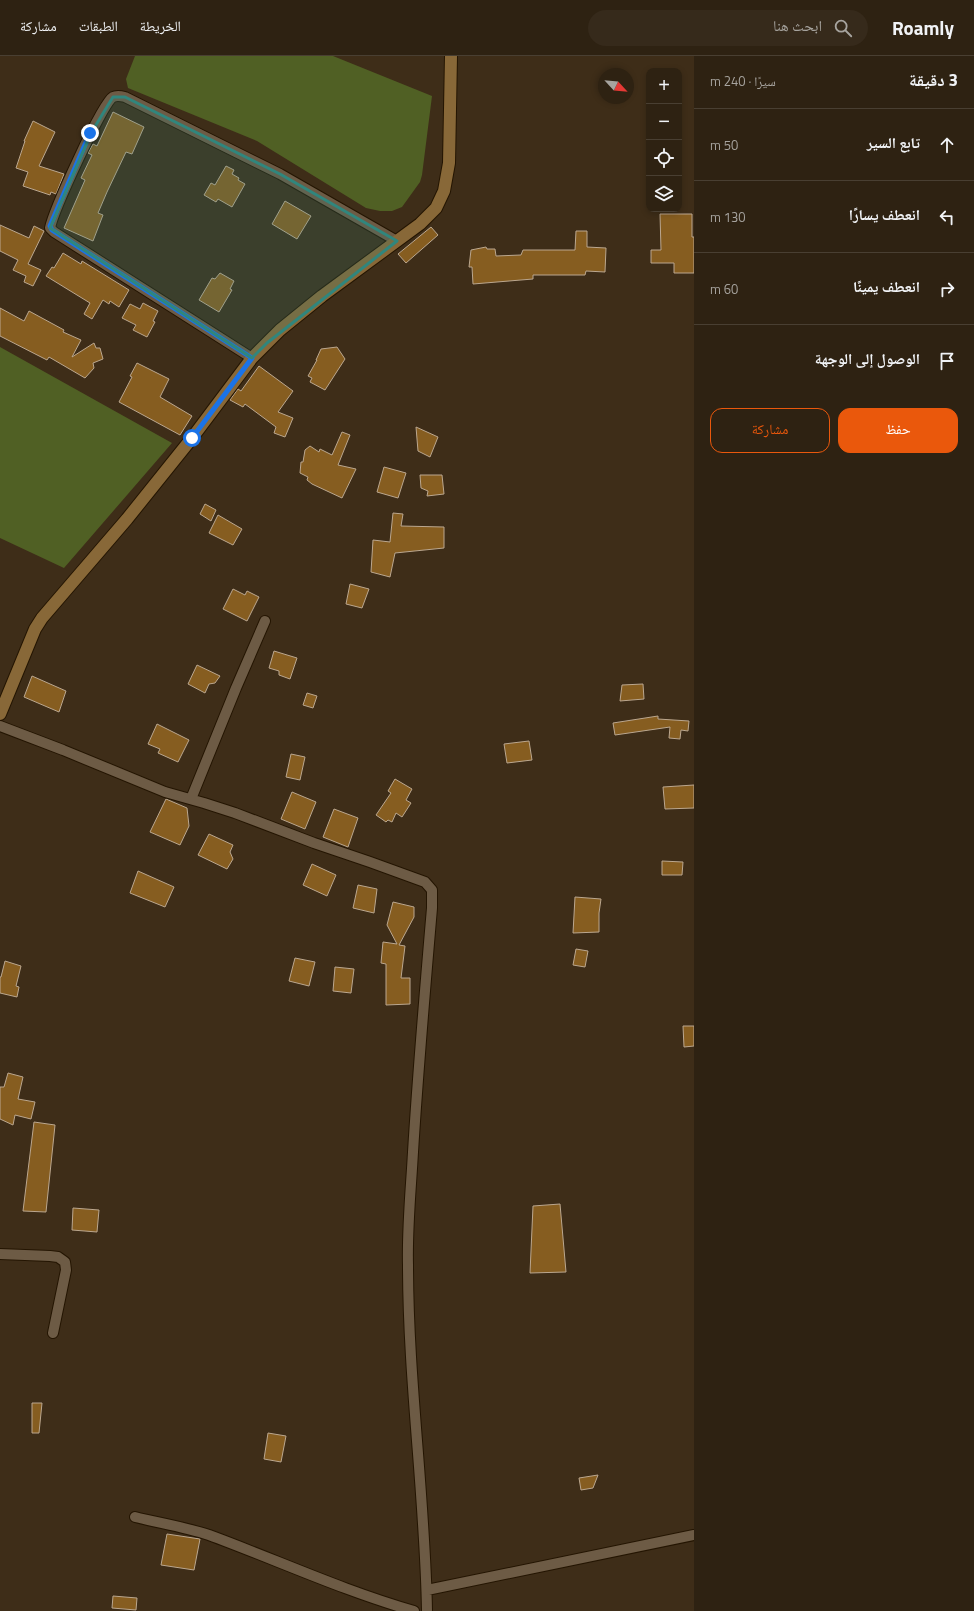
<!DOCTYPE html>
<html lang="ar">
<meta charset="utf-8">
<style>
:root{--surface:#2e2212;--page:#362a1b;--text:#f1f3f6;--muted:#a7a49f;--line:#493f32;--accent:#ea580c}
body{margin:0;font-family:"Titillium Web","Noto Naskh Arabic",sans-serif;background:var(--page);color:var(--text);direction:rtl}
.controls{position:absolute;right:12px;top:12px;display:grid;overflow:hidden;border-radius:8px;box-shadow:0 2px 6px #0003}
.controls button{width:36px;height:36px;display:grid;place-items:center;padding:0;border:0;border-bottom:1px solid var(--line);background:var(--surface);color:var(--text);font:20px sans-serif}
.compass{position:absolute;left:598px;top:12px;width:36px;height:36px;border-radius:50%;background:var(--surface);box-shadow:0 2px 6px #0003;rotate:116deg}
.stop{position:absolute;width:12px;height:12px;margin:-9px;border:3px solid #1a73e8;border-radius:50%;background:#fff}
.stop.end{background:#1a73e8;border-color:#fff;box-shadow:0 1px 4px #0008}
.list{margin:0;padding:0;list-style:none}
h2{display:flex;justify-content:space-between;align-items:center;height:52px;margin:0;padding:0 16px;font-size:17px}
h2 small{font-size:13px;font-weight:400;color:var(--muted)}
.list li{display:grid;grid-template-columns:26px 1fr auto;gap:12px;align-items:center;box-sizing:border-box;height:72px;padding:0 16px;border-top:1px solid var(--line)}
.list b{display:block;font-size:15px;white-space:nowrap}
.list em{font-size:13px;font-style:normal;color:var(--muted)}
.actions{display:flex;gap:8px;padding:12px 16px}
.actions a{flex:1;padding:9px 0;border:1px solid var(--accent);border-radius:12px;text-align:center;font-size:14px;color:var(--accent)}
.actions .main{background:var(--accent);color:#fff}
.icon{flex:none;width:22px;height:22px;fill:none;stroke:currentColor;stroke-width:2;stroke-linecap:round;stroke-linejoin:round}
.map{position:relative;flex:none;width:694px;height:1555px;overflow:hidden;direction:ltr}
header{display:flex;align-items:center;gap:24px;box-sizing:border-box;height:56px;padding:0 20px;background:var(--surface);border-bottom:1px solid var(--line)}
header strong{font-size:19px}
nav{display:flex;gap:22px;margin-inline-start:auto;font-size:14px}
.search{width:280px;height:36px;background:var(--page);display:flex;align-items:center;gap:10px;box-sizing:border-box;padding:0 14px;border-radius:22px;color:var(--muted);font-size:15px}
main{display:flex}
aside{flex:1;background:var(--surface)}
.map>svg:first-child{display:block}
.green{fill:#506024}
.building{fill:#865d20;stroke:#bba78f}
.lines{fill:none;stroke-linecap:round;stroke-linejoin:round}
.street-casing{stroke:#241502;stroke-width:12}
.secondary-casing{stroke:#241502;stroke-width:14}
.street{stroke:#6d5b45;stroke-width:10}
.secondary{stroke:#886838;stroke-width:12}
.route{stroke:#1a73e8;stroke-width:5}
.marked{fill:#30867d;fill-opacity:0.2;stroke:#30867d;stroke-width:3;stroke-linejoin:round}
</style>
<header>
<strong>Roamly</strong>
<div class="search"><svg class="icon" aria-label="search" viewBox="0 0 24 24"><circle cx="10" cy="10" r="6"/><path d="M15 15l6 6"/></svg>ابحث هنا</div>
<nav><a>الخريطة</a><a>الطبقات</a><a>مشاركة</a></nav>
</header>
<main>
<aside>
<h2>3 دقيقة<small>سيرًا · 240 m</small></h2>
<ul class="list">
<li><svg class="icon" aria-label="ahead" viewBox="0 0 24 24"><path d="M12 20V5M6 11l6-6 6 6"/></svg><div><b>تابع السير</b></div><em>50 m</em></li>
<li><svg class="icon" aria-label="left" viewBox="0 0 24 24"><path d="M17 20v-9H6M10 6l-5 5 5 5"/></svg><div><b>انعطف يسارًا</b></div><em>130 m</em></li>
<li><svg class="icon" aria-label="right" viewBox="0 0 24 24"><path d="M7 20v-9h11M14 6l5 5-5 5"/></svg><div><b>انعطف يمينًا</b></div><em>60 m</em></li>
<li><svg class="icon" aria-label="arrive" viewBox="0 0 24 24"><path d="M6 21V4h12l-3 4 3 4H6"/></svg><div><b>الوصول إلى الوجهة</b></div></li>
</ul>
<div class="actions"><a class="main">حفظ</a><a>مشاركة</a></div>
</aside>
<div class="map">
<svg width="694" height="1555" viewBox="0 0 694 1555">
<rect width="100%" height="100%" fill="#3e2d18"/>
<path class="green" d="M135 0H333L432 40 422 119 420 126 402 151 392 155H380L366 152 257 85 128 32 126 23Z
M0 291 172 387 64 512 0 482Z"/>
<path class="building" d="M113 56 144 71 132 98 126 96 107 136 98 157 103 159 93 185 64 172 85 124 81 122 92 99 88 97 93 88 97 90Z
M33 65 55 76 39 110 64 118 56 138 51 136 50 139 23 130 28 116 16 112 25 85H24Z
M226 110 234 114 232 118 239 122 238 124 245 128 232 151 218 143 216 146 204 139 211 127 215 129Z
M285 145 311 160 297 183 272 168Z
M660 158H692V181H694V217H674V207H651V194H661Z
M0 169 29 182 34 170 44 175 28 208 41 214 33 230 24 226 26 220 13 214 18 204 0 195Z
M431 171 438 179 406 207 398 198Z
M576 175H587V191L606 192 605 216 586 215 585 219H533V223L473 228 472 211H469L471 194 486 191 487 193H495L496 200 521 199 523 194H575Z
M63 197 81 208 82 205 129 234 119 251 110 245 109 248 103 244 92 263 84 258 90 247 46 220 52 211 54 212Z
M220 217 234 225 230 233 232 234 219 256 199 244 212 222 215 223Z
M143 247 158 255 153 265 155 266 147 281 133 274 136 269 122 262 130 248 140 253Z
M0 252 24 265 29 255 64 274 63 276 81 284 72 301 94 287 96 292H100L103 303 93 307 94 312 85 322 49 301 47 304 0 280Z
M337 291 345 303 325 334 310 326 312 322 308 320 317 304H316L321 293Z
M137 307 169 323 160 341 192 360 180 379 119 346 132 321 130 320Z
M259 310 293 335 278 356 293 362 285 381 274 377 276 371 245 348 243 351 230 344 238 333 241 335Z
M416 371 438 381 430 401 418 395Z
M342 376 350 379 338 409 356 413 342 442 312 428 307 424 308 421 300 417 301 406H303L305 394 310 390 319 396 320 393 332 399Z
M384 411 406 417 398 442 377 436Z
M420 419H442L444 438 427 440 428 435 421 432Z
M205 448 216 454 211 465 200 458Z
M393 457 403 458 401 470 444 471V492L395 497 390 521 371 516 373 484 390 486Z
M218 459 242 473 233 489 209 477Z
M350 528 369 533 362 552 346 548Z
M233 533 245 539 247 535 259 541 247 565 223 553Z
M274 595 297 602 290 623 279 619V615L269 612Z
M197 609 220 620 215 627 209 628 205 637 188 628Z
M32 620 66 635 59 656 24 641Z
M643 628 644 643 620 645 622 629Z
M307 637 317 640 313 652 303 649Z
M658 660V663L689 665 688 675 681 674 680 683 669 682 670 671 615 679 613 667Z
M157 668 189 684 178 706 158 697 160 693 148 688Z
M529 685 532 704 507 707 504 688Z
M291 698 305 701 300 724 286 721Z
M395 723 412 733 406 744 411 747 402 761 396 757 392 766 388 764 386 766 376 759 391 737 388 735Z
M694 729V752L665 753 663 731Z
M292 736 316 746 305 773 281 763Z
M166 743 187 752 189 770 180 789 150 776Z
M334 753 358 762 348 791 323 781Z
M209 778 233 789 230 796 233 803 227 813 198 799Z
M662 805 683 806 682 819H662Z
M312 808 336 819 327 840 303 829Z
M138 815 174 831 165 851 130 837Z
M358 829 377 833 374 857 353 852Z
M575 841 601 843 599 857V876L573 877Z
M393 846 414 851V861L399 889 405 890 401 922H410V948L386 949V908L381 907 383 886 397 888 387 869Z
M576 893 588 895 585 911 573 909Z
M295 902 315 906 309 930 289 925Z
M5 905 21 910 16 930 19 931 17 941 0 937V921H1Z
M335 911 354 913 351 937 333 935Z
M683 970H694V990L684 991Z
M8 1017 23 1021 18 1043 35 1046 31 1063 15 1059 13 1069 0 1063V1031H4Z
M34 1066 55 1069 46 1156 23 1155Z
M560 1148 566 1216 530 1217 533 1150Z
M73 1152 99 1154 97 1176 72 1174Z
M32 1347H42L39 1377H32Z
M268 1377 286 1380 281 1406 264 1403Z
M598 1419 593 1432 581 1434 579 1422Z
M167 1478 200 1483 194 1514 161 1509Z
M113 1540 137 1542 136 1554 112 1552Z"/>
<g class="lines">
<g class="street-casing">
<path id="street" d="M252 302 54 176 50 172C53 156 102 47 113 41 117 39 121 40 125 41L280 118 397 185
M0 670 63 694 165 736 204 747 235 757 314 787 370 806 425 826 432 834V852C425 933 418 1014 413 1096 411 1133 407 1171 408 1209 408 1324 425 1439 427 1555
M191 743 236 632 265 565
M0 1198 50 1200 58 1201 65 1206 66 1214 53 1277
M135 1461C159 1467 185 1471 209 1479 277 1504 344 1535 414 1555
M427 1534 694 1479"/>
</g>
<g class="secondary-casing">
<path id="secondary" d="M0 658 35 573 42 562 127 463 192 382 252 302 280 274 322 240 420 168 436 152 444 135 449 107 451 0"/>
</g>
<use href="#street" class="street"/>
<use href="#secondary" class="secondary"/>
</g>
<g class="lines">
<path class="route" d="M90 77 50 170 52 174 252 302 192 382"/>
</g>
<path class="marked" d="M113 41H125L280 118 397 185 267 287 252 302 50 172 91 77Z"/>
</svg>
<div class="controls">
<button>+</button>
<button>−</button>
<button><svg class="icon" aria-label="locate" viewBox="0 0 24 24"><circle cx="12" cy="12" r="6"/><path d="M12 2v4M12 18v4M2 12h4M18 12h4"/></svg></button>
<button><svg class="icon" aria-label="layers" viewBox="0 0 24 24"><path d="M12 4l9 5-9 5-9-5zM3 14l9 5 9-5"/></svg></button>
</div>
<svg class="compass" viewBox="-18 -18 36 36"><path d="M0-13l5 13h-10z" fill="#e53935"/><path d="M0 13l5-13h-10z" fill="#a7a49f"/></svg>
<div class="stop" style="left:192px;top:382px"></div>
<div class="stop end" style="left:90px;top:77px"></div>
</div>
</main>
